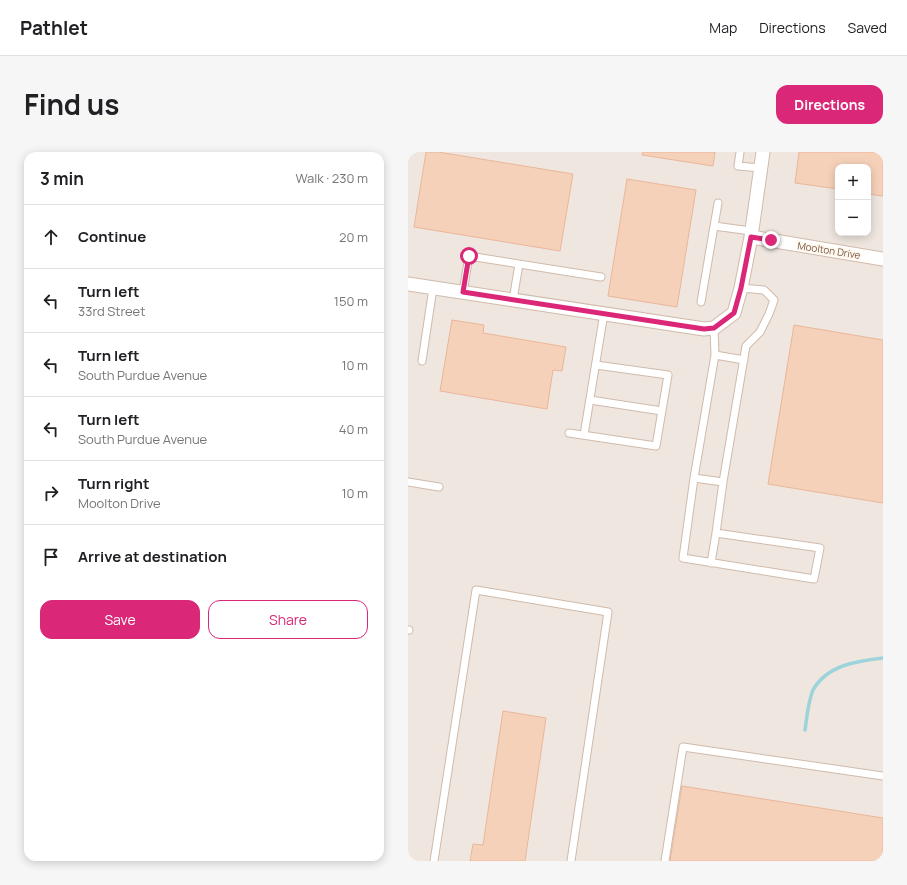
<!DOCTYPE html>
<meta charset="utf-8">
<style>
:root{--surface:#fff;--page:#f6f6f6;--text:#202124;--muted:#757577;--line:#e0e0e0;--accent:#db2777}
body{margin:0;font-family:Manrope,sans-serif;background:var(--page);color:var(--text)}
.controls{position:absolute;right:12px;top:12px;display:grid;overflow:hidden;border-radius:8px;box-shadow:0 2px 10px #0003}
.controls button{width:36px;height:36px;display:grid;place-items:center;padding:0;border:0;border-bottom:1px solid var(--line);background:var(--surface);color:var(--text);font:20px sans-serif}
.stop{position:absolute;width:12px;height:12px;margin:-9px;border:3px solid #db2777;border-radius:50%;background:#fff}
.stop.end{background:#db2777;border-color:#fff;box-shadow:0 1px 4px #0008}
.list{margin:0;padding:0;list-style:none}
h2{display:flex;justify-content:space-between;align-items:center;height:52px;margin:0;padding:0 16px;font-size:17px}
h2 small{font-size:13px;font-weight:400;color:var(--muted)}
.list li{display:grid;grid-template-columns:26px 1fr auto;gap:12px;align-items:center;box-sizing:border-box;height:64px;padding:0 16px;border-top:1px solid var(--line)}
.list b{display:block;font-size:15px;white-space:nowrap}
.list p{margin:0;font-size:13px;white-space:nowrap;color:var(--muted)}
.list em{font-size:13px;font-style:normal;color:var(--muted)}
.actions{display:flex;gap:8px;padding:12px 16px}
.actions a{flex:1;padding:9px 0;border:1px solid var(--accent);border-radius:12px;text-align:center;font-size:14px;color:var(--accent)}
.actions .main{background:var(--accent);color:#fff}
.icon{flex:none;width:22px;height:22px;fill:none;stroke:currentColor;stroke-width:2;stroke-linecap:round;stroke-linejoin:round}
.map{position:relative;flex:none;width:475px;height:709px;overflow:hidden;border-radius:12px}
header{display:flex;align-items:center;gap:24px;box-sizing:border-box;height:56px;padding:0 20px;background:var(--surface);border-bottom:1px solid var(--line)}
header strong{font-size:19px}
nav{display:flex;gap:22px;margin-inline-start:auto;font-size:14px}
.intro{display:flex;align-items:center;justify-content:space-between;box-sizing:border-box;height:96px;padding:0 24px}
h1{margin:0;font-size:28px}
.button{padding:10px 18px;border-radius:12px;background:var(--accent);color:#fff;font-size:14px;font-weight:700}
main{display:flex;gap:24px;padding:0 24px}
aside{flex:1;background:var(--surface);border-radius:12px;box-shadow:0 2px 10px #0003}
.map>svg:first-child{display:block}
.industrial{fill:#eee6df;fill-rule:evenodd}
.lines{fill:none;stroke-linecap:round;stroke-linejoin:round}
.stream{stroke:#9dd4dc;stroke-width:3.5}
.building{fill:#f6d1ba;stroke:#eab699}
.lane-casing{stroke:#d1baaa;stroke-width:9}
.street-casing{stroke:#d1baaa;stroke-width:15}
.lane{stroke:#fff;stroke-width:7}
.street{stroke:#fff;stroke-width:13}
.route{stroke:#db2777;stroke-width:5}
.labels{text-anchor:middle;stroke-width:3.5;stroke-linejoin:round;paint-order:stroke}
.street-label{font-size:10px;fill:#7a5848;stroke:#fff8ed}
</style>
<header>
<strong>Pathlet</strong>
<nav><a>Map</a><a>Directions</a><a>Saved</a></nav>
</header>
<div class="intro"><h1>Find us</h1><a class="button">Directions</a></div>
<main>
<aside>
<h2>3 min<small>Walk · 230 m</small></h2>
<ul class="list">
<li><svg class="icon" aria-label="ahead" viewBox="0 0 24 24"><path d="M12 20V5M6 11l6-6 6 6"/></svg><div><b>Continue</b></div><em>20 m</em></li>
<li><svg class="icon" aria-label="left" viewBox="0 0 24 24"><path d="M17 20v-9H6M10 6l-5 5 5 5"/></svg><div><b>Turn left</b><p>33rd Street</p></div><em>150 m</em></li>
<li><svg class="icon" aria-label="left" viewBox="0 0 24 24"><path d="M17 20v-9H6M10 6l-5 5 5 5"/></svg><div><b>Turn left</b><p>South Purdue Avenue</p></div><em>10 m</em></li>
<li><svg class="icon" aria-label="left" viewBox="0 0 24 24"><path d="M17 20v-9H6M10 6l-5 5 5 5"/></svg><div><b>Turn left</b><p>South Purdue Avenue</p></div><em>40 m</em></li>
<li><svg class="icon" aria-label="right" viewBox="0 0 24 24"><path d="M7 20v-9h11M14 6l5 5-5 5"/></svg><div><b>Turn right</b><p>Moolton Drive</p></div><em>10 m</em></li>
<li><svg class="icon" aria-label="arrive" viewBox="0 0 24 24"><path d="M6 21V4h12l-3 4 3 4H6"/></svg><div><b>Arrive at destination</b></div></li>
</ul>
<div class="actions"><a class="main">Save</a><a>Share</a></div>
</aside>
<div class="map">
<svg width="475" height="709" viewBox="0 0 475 709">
<rect width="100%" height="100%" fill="#fef4e5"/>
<path class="industrial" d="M0 0H475V709H0ZM430 15H460V81H430Z"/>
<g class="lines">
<path class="stream" d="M397 578C399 565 400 550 405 538 419 513 449 509 475 506"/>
</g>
<path class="building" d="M18 0H30L165 22 152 99 6 75Z
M235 0H307L305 14 234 3Z
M391 0H475V44L460 42V15H430V37L387 31Z
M219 27 288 38 269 155 200 144Z
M44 168 76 173 75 181 158 195 154 219 145 218 139 257 32 239Z
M386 173 475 188V351L360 332Z
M95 559 138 566 117 709H62L65 692 75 693Z
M274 634 475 666V709H262Z"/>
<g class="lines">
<g class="lane-casing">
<path id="lane" d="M332 0 330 14 353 16
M306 74 343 79
M55 140 61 104 193 125
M105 148 111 112
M293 150 310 51
M306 176 307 203 286 326 315 330 338 194 352 180 361 162 366 148 356 138 333 136
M307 203 336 208
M14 209 25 136
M182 248 254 259
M161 281 248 294 260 223 188 213
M176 283 196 161
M286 326 275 406 406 427 412 396 308 381 315 330
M0 330 31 335
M303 411 308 381
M0 478H1
M26 709 68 438 200 460 163 709
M257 709 275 595 475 624"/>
</g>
<g class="street-casing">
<path id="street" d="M343 85 475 107
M0 132 296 177 306 176 326 161 333 136 343 85 355 0"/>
</g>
<use href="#lane" class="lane"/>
<use href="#street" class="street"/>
</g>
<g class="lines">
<path class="route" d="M61 104 55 140 296 177 306 176 326 161 333 136 343 85 363 88"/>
</g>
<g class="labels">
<g class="street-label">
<text transform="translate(421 98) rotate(9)" y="4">Moolton Drive</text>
</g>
</g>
</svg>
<div class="controls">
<button>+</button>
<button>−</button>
</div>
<div class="stop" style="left:61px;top:104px"></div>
<div class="stop end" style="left:363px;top:88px"></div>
</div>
</main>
